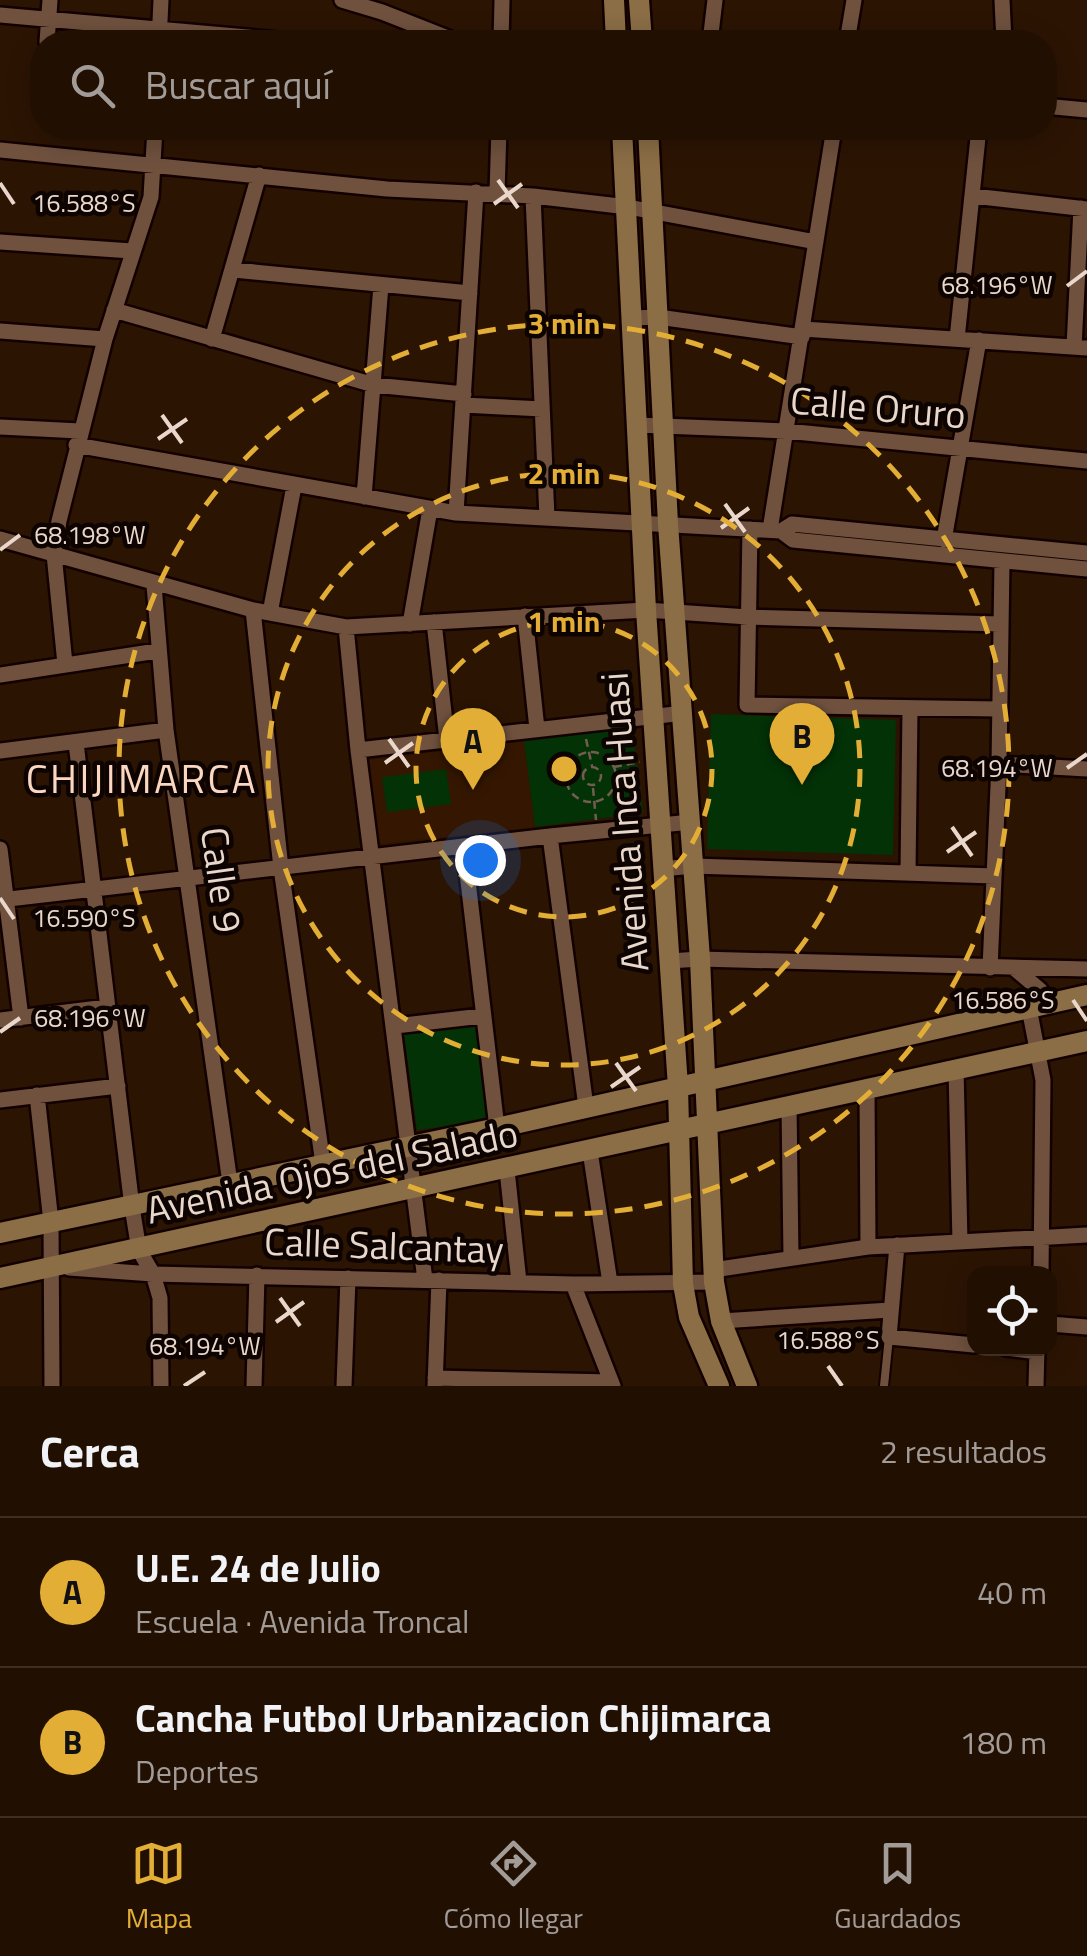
<!DOCTYPE html>
<html lang="es">
<meta charset="utf-8">
<style>
:root{--surface:#210f02;--page:#2d1d11;--text:#f1f3f6;--muted:#a29c99;--line:#3e2f24;--accent:#e3ae35}
body{margin:0;font-family:"Titillium Web",sans-serif;background:var(--page);color:var(--text)}
.controls{position:absolute;right:30px;bottom:30px;display:grid;overflow:hidden;border-radius:20px;box-shadow:0 5px 25px #0003}
.controls button{width:90px;height:90px;display:grid;place-items:center;padding:0;border:0;border-bottom:2px solid var(--line);background:var(--surface);color:var(--text);font:50px sans-serif}
.you{position:absolute;left:480px;top:860px;width:35px;height:35px;margin:-25px;border:8px solid #fff;border-radius:50%;background:#1a73e8;box-shadow:0 0 0 15px #1a73e833}
.badge{display:grid;place-items:center;width:65px;height:65px;border-radius:50%;background:var(--accent);color:#111;font-size:32px;font-weight:700}
.pin{position:absolute;translate:-50% -82px;filter:drop-shadow(0 2px 5px #0008)}
.pin::after{content:'';position:absolute;top:52px;width:35px;height:30px;background:inherit;clip-path:polygon(0 0,100% 0,50% 100%)}
.list{margin:0;padding:0;list-style:none}
h2{display:flex;justify-content:space-between;align-items:center;height:130px;margin:0;padding:0 40px;font-size:42px}
h2 small{font-size:32px;font-weight:400;color:var(--muted)}
.list li{display:grid;grid-template-columns:65px 1fr auto;gap:30px;align-items:center;box-sizing:border-box;height:150px;padding:0 40px;border-top:2px solid var(--line)}
.list b{display:block;font-size:38px;white-space:nowrap}
.list p{margin:0;font-size:32px;white-space:nowrap;color:var(--muted)}
.list em{font-size:32px;font-style:normal;color:var(--muted)}
.icon{flex:none;width:55px;height:55px;fill:none;stroke:currentColor;stroke-width:2;stroke-linecap:round;stroke-linejoin:round}
.map{position:relative;flex:none;width:1087px;height:1386px;overflow:hidden}
.search{position:absolute;background:var(--surface);box-shadow:0 5px 25px #0003;left:30px;right:30px;top:30px;height:110px;display:flex;align-items:center;gap:25px;box-sizing:border-box;padding:0 35px;border-radius:40px;color:var(--muted);font-size:38px}
.sheet{height:430px;background:var(--surface)}
nav{display:flex;justify-content:space-around;align-items:center;box-sizing:border-box;height:140px;border-top:2px solid var(--line);background:var(--surface);font-size:28px;color:var(--muted)}
nav a{display:grid;justify-items:center;gap:5px}
nav .on{color:var(--accent)}
.map>svg:first-child{display:block}
.built{fill:#351701}
.green{fill:#033207}
.lines{fill:none;stroke-linecap:round;stroke-linejoin:round}
.lane-casing{stroke:#130100;stroke-width:12}
.street-casing{stroke:#130100;stroke-width:20}
.secondary-casing{stroke:#130100;stroke-width:25}
.path{stroke:#735d4f;stroke-width:2.5;stroke-dasharray:8 5;stroke-linecap:butt}
.lane{stroke:#6f513e;stroke-width:8}
.street{stroke:#6f513e;stroke-width:15}
.secondary{stroke:#8b6e46;stroke-width:20}
.ticks{fill:none;stroke:#e9d7cc;stroke-width:4}
.ring{fill:none;stroke:#e3ae35;stroke-width:5;stroke-dasharray:18 12}
.labels{text-anchor:middle;stroke-width:9;stroke-linejoin:round;paint-order:stroke}
.street-label{font-size:38px;fill:#e9d7cc;stroke:#0d0401}
.neighbourhood-label{font-size:40px;letter-spacing:2.5px;fill:#fbd7c1;stroke:#0d0401}
.ticks-label{font-size:25px;text-anchor:middle;fill:#e9d7cc;stroke:#0d0401;stroke-width:9;stroke-linejoin:round;paint-order:stroke}
.centre{fill:#e3ae35;stroke:#0d0401;stroke-width:5}
.ring-label{font-size:30px;text-anchor:middle;font-weight:bold;fill:#e3ae35;stroke:#0d0401;stroke-width:9;stroke-linejoin:round;paint-order:stroke}
</style>
<div class="map">
<svg width="1087" height="1386" viewBox="0 0 1087 1386">
<rect width="100%" height="100%" fill="#2c1403"/>
<path class="built" d="M524 741 535 827 380 844 374 839 365 769 370 760Z"/>
<path class="green" d="M711 714 896 720 893 855 707 849Z
M632 727 643 813 535 827 524 741Z
M446 769 451 804 387 812 382 777Z
M478 1024 491 1120 417 1130 404 1034Z"/>
<g class="lines">
<g class="lane-casing">
<path id="lane" d="M884 1386 889 1337"/>
</g>
<g class="street-casing">
<path id="street" d="M342 0 382 12 458 42
M1002 0 1004 42
M0 15 302 42
M47 42 50 0
M159 42 161 0
M501 42 502 0
M710 42 715 0
M847 42 854 0
M1044 106 1087 110
M0 150 387 189 533 196 628 207 816 242
M497 193 499 128
M533 196 547 518
M973 196 1087 209
M0 242 132 251
M234 270 470 293
M114 310 374 385 464 394
M633 318 658 317 802 337
M803 329 1087 348
M0 331 105 339
M212 339 259 175
M957 339 979 128
M1074 347 1081 208
M463 405 542 409
M637 425 786 431 1087 461
M0 427 80 431
M76 445 456 513 781 531
M364 497 381 285
M456 513 476 192
M750 529 747 705 997 709
M770 530 834 128
M781 531 793 540 1087 569
M781 531 792 524 1087 553
M0 539 253 610 346 627 646 610 748 617 1000 624
M944 540 979 340
M154 585 166 730 230 1183
M253 610 281 868 323 1164
M270 613 294 486
M525 616 537 729
M434 622 447 740
M410 624 430 509
M346 627 358 750 425 1280
M65 664 54 554 59 521 105 339 151 197 155 128
M0 675 157 651
M76 743 132 1207 139 1250 153 1274 160 1298 161 1386
M358 750 684 713
M0 751 166 730
M999 764 1087 769
M550 836 586 1107
M464 847 497 1128
M0 849 21 1018
M662 869 693 866 994 876
M908 872 910 709
M0 900 550 836 691 822
M669 961 700 959 1087 969
M990 968 999 764 1002 561
M1014 968 1040 990 1046 1004
M1029 1008 1043 1080 1041 1274
M0 1020 107 1007
M395 1026 482 1016
M956 1069 960 1242
M867 1089 868 1247
M37 1095 51 1222 52 1386
M0 1100 118 1086
M789 1105 791 1258
M590 1151 610 1283
M507 1170 519 1282
M897 1245 889 1337 974 1345
M69 1268 153 1274 573 1284 714 1282
M713 1270 868 1247 1087 1235
M573 1284 613 1386
M721 1321 890 1310
M1050 1324 1087 1327
M1006 1348 1037 1352
M435 1378 611 1382
M254 1386 257 1275
M344 1386 348 1278
M435 1386 439 1280
M1036 1386 1037 1348"/>
</g>
<g class="secondary-casing">
<path id="secondary" d="M614 0 616 42
M639 0 642 42
M622 128 646 610 678 1087 683 1284 689 1317 719 1386
M648 128 668 524 700 959 714 1282 721 1321 747 1386
M0 1233 497 1128 1087 995
M0 1278 1087 1041"/>
</g>
<path class="path" d="M586 739 592 766
M566 777a25 25 0 1 1 50 0a25 25 0 1 1-50 0Z
M614 767 640 762
M583 776a9 9 0 1 1 18 0a9 9 0 1 1-18 0Z
M617 783 639 780
M593 788 596 820"/>
<use href="#lane" class="lane"/>
<use href="#street" class="street"/>
<use href="#secondary" class="secondary"/>
</g>
<path class="ticks" d="M498 180 518 208M0 183 14 204M494 204 522 184M1067 286 1087 271M162 415 182 443M158 439 187 419M725 504 745 532M721 528 749 508M0 550 20 535M389 739 409 767M385 763 413 743M1067 768 1087 754M952 827 972 856M947 852 976 832M0 898 14 919M1073 1000 1087 1021M0 1032 20 1018M616 1063 636 1091M611 1087 640 1067M280 1298 300 1326M276 1322 304 1302M828 1366 842 1386M184 1386 205 1372"/>
<g class="ring">
<circle cx="564" cy="769" r="148"/>
<circle cx="564" cy="769" r="296"/>
<circle cx="564" cy="769" r="445"/>
</g>
<g class="labels">
<g class="street-label">
<text transform="translate(878 408) rotate(5)" y="13">Calle Oruro</text>
<text transform="translate(625 822) rotate(-94)" y="13">Avenida Inca Huasi</text>
<text transform="translate(221 880) rotate(82)" y="13">Calle 9</text>
<text transform="translate(332 1172) rotate(-12)" y="13">Avenida Ojos del Salado</text>
<text transform="translate(384 1246) rotate(2)" y="13">Calle Salcantay</text>
</g>
<g class="neighbourhood-label">
<text x="142" y="793">CHIJIMARCA</text>
</g>
</g>
<g class="ticks-label">
<text x="84" y="212">16.588°S</text>
<text x="997" y="294">68.196°W</text>
<text x="90" y="544">68.198°W</text>
<text x="997" y="777">68.194°W</text>
<text x="84" y="927">16.590°S</text>
<text x="1003" y="1009">16.586°S</text>
<text x="90" y="1027">68.196°W</text>
<text x="828" y="1349">16.588°S</text>
<text x="205" y="1355">68.194°W</text>
</g>
<circle cx="564" cy="769" r="15" class="centre"/>
<g class="ring-label">
<text x="564" y="334">3 min</text>
<text x="564" y="484">2 min</text>
<text x="564" y="632">1 min</text>
</g>
</svg>
<div class="controls">
<button><svg class="icon" aria-label="locate" viewBox="0 0 24 24"><circle cx="12" cy="12" r="6"/><path d="M12 2v4M12 18v4M2 12h4M18 12h4"/></svg></button>
</div>
<div class="you"></div>
<div class="pin badge" style="left:473px;top:790px">A</div>
<div class="pin badge" style="left:802px;top:785px">B</div>
<div class="search"><svg class="icon" aria-label="search" viewBox="0 0 24 24"><circle cx="10" cy="10" r="6"/><path d="M15 15l6 6"/></svg>Buscar aquí</div>
</div>
<section class="sheet">
<h2>Cerca<small>2 resultados</small></h2>
<ul class="list">
<li><span class="badge">A</span><div><b>U.E. 24 de Julio</b><p>Escuela · Avenida Troncal</p></div><em>40 m</em></li>
<li><span class="badge">B</span><div><b>Cancha Futbol Urbanizacion Chijimarca</b><p>Deportes</p></div><em>180 m</em></li>
</ul>
</section>
<nav>
<a class="on"><svg class="icon" aria-label="map" viewBox="0 0 24 24"><path d="M3 6l6-2 6 2 6-2v14l-6 2-6-2-6 2zM9 4v14M15 6v14"/></svg>Mapa</a>
<a><svg class="icon" aria-label="directions" viewBox="0 0 24 24"><path d="M12 3l9 9-9 9-9-9zM9 14v-3h6M13 9l2 2-2 2"/></svg>Cómo llegar</a>
<a><svg class="icon" aria-label="saved" viewBox="0 0 24 24"><path d="M7 4h10v16l-5-4-5 4z"/></svg>Guardados</a>
</nav>
